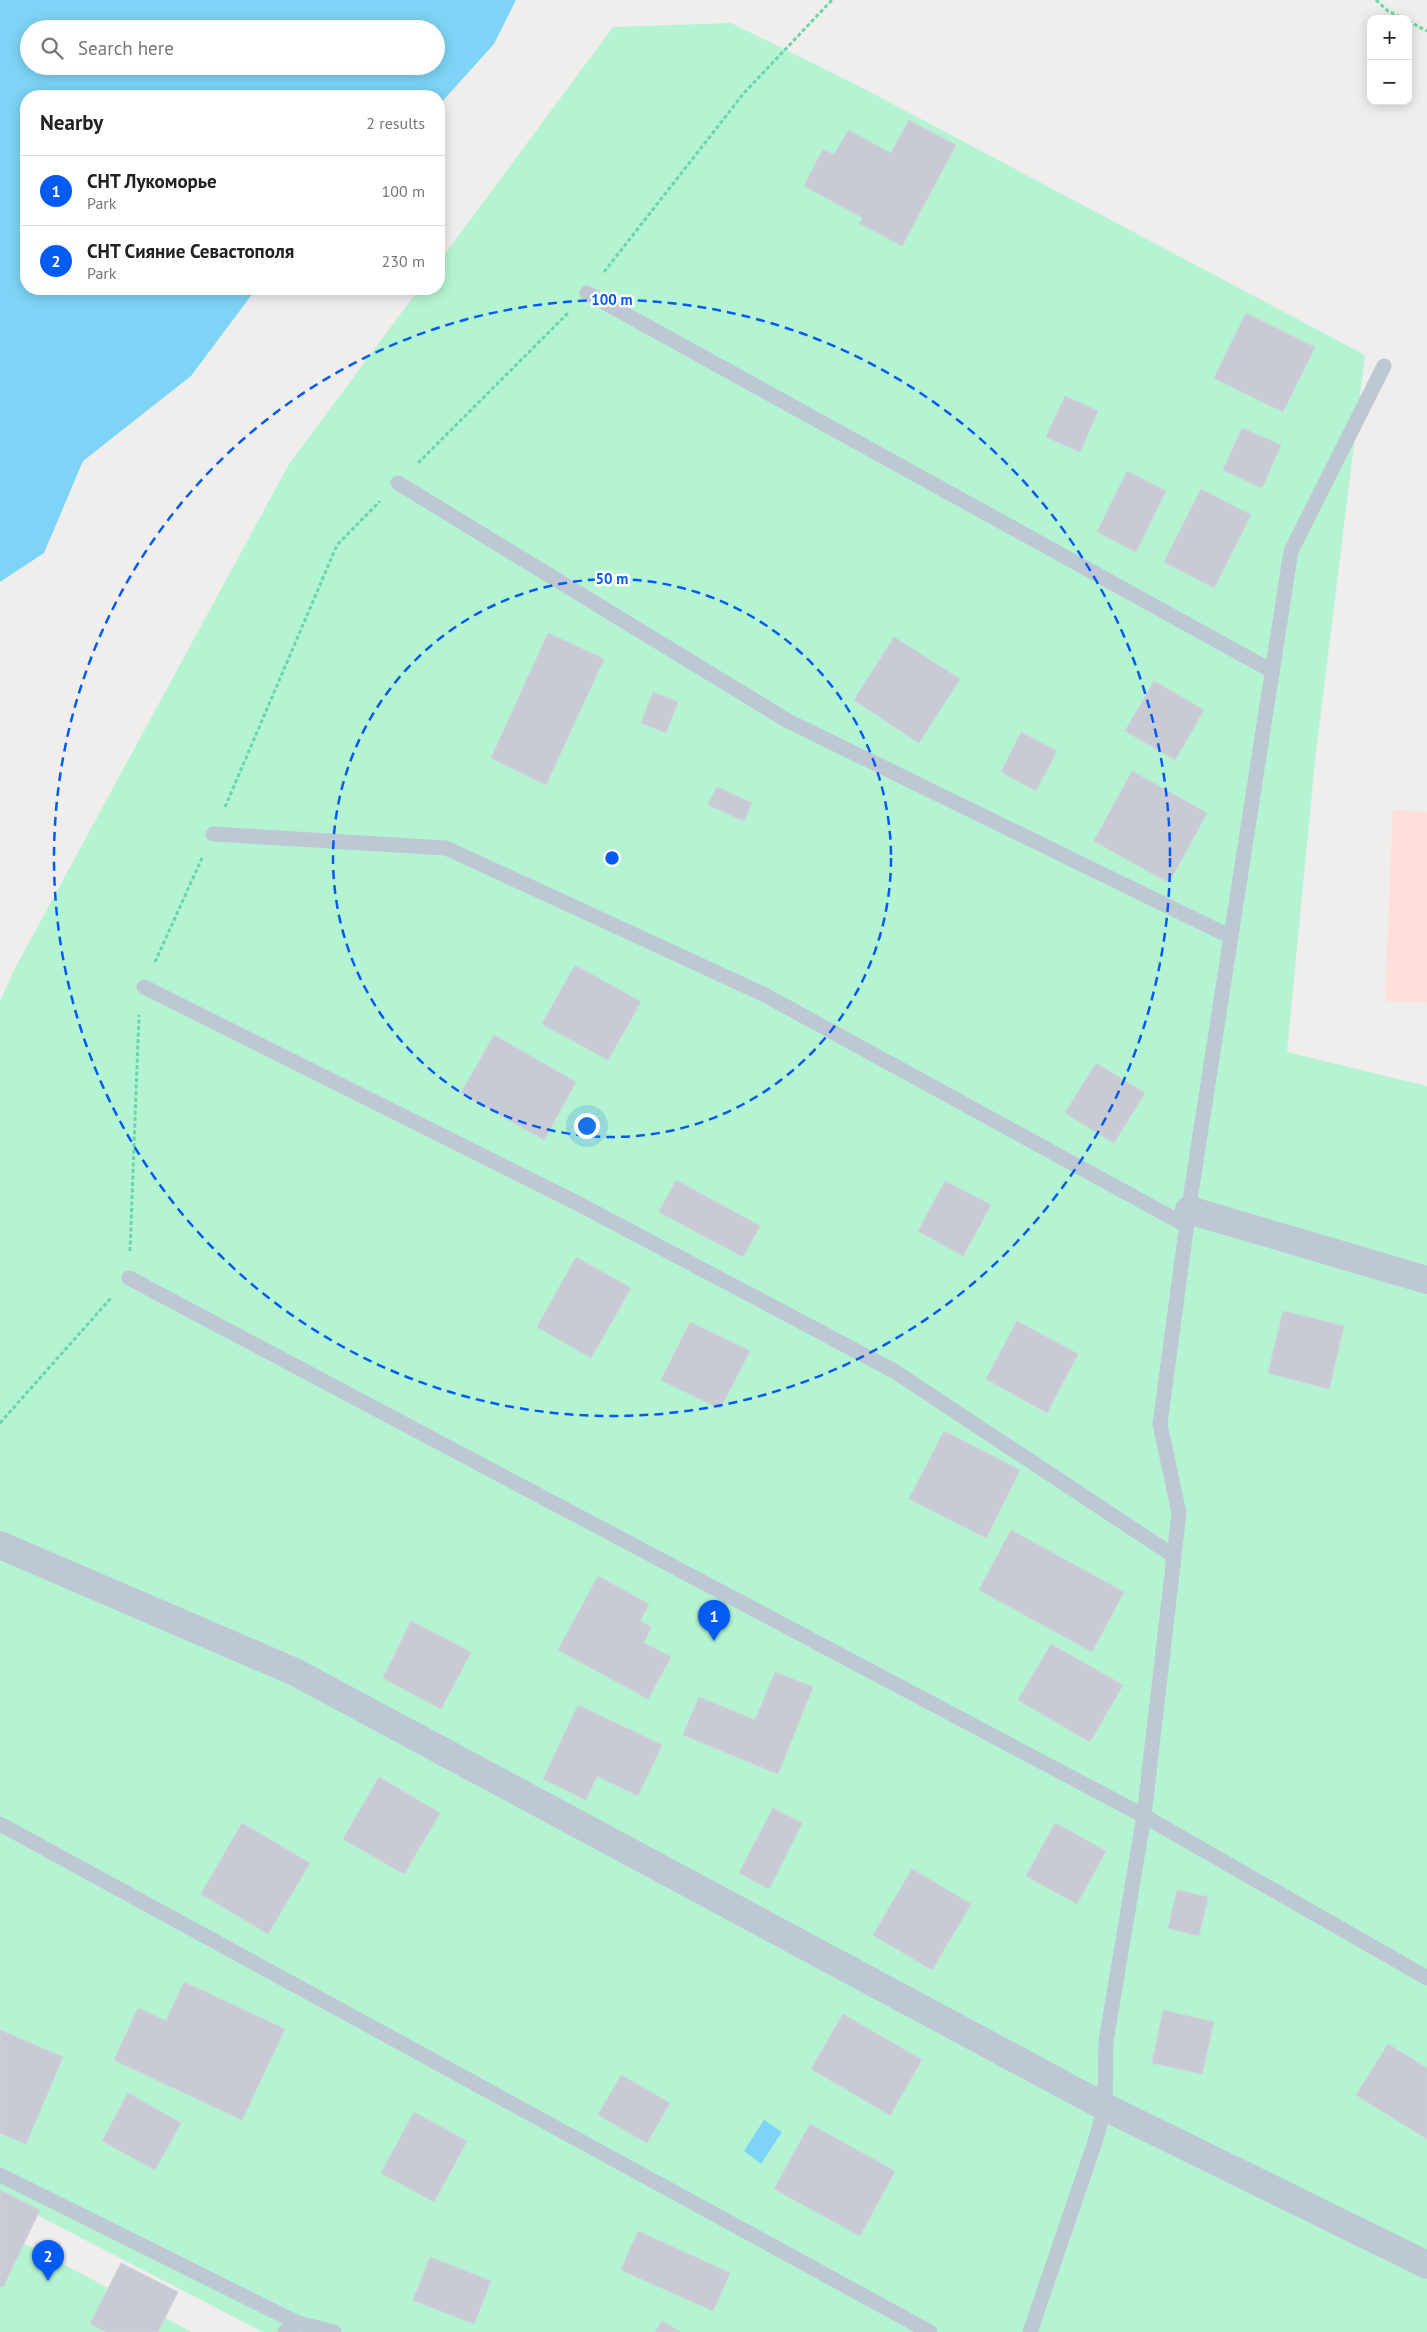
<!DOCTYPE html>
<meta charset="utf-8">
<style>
:root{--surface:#fff;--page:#f6f6f6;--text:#222;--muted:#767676;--line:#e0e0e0;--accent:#045bf3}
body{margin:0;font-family:"PT Sans",sans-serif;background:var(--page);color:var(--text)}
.controls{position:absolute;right:15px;top:15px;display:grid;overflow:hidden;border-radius:10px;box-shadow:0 2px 12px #0003}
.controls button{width:45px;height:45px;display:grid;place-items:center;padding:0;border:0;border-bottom:1px solid var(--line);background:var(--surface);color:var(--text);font:25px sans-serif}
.you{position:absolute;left:586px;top:1125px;width:18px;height:18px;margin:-12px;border:4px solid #fff;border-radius:50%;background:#1a73e8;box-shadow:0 0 0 8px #1a73e833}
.badge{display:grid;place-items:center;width:32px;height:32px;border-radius:50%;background:var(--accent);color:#fff;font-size:16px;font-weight:700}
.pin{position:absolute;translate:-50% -41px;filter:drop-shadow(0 1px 2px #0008)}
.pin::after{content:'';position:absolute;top:26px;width:18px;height:15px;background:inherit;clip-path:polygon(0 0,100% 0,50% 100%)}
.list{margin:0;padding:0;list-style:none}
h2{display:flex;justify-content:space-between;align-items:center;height:65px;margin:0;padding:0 20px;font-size:21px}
h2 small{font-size:16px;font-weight:400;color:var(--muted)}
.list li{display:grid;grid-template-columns:32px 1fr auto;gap:15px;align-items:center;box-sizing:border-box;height:70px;padding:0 20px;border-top:1px solid var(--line)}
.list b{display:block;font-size:19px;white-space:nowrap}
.list p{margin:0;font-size:16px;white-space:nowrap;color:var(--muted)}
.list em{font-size:16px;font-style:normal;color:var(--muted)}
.icon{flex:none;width:28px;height:28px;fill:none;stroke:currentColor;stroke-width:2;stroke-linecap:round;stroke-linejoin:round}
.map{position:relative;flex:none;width:1427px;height:2332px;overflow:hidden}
.search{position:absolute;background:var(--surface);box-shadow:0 2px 12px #0003;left:20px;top:20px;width:425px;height:55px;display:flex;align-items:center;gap:12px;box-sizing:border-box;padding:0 18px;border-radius:28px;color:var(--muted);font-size:19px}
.panel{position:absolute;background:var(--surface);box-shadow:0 2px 12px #0003;left:20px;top:90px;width:425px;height:205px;border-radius:20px}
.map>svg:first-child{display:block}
.medical{fill:#fedfd9}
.green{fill:#b5f4d2}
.water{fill:#7dd4f6;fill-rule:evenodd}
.building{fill:#c8cbd4;stroke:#d0d2da}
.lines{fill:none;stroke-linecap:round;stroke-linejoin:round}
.path{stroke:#69d6a8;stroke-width:3;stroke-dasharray:4 2.5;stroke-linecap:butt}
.lane{stroke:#bec8d4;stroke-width:15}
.street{stroke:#bec8d4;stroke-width:28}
.ring{fill:none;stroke:#045bf3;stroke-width:2.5;stroke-dasharray:9 6}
.centre{fill:#045bf3;stroke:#fff;stroke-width:2.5}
.ring-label{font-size:15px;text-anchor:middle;font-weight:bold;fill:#045bf3;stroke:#fff;stroke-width:5;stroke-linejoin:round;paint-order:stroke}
</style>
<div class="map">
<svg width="1427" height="2332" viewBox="0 0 1427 2332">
<rect width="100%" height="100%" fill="#f0eded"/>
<path class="medical" d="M1393 810 1427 812V1003L1385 1001Z"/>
<path class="green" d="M731 23 855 84 1365 355 1315 761 1287 1052 1427 1086V2332H263L0 2196V1001L14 970 289 464 419 289H439V262L613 27Z
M0 2231 192 2332H0Z"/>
<path class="water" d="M0 0H516L494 44 439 105V96H26V289H256L191 376 83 461 44 553 0 582ZM29 29H436V66H29Z
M764 2120 782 2132 761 2164 744 2151Z"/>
<path class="building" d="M909 120 956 145 902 246 859 223 863 218 804 186 823 149 834 155 848 130 891 153Z
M1246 313 1315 347 1283 412 1214 378Z
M1065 396 1098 411 1080 452 1046 437Z
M1242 428 1281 445 1262 488 1223 470Z
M1127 471 1166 491 1136 552 1097 532Z
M1201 489 1251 515 1214 588 1164 562Z
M548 633 604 659 546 785 491 758Z
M894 637 960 679 919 743 854 700Z
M1154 681 1204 710 1175 760 1125 731Z
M653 692 678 702 666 733 641 723Z
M1021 732 1057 751 1036 791 1001 772Z
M1132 771 1207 813 1169 883 1094 841Z
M717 787 752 803 744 821 708 805Z
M575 965 641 1002 608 1060 542 1024Z
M494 1035 576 1082 544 1140 461 1093Z
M1096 1063 1145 1093 1114 1143 1065 1113Z
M676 1180 760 1226 743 1257 659 1212Z
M945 1181 991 1205 963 1256 918 1231Z
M576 1257 631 1288 591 1358 537 1327Z
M1283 1311 1344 1326 1329 1389 1268 1373Z
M1017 1321 1078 1354 1047 1413 986 1379Z
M690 1322 750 1351 720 1409 661 1380Z
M944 1431 1020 1470 986 1538 909 1499Z
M1011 1530 1124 1592 1092 1652 979 1590Z
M598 1576 649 1604 640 1621 651 1627 644 1643 671 1657 648 1699 558 1650Z
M411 1621 471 1652 441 1709 383 1678Z
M1051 1644 1123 1685 1090 1742 1018 1700Z
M775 1672 813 1687 778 1774 683 1735 699 1697 755 1720Z
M578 1705 662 1745 638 1796 597 1776 586 1800 543 1779Z
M379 1777 440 1813 404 1874 343 1839Z
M773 1808 802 1823 769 1889 739 1873Z
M242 1823 310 1863 268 1934 201 1894Z
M1055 1823 1106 1851 1077 1904 1026 1876Z
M912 1869 971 1904 932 1970 873 1935Z
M1177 1890 1208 1897 1199 1936 1168 1928Z
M184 1982 285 2029 242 2120 114 2060 138 2008 166 2021Z
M1163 2010 1214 2022 1202 2074 1152 2063Z
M843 2014 922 2060 890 2115 811 2069Z
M0 2030 63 2057 26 2144 0 2133Z
M1388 2044 1427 2068V2139L1356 2095Z
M621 2075 670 2103 647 2143 598 2115Z
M128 2093 181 2123 155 2170 102 2141Z
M414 2112 467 2141 434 2202 381 2173Z
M810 2124 895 2171 860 2236 774 2189Z
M0 2190 40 2210 3 2287 0 2286Z
M638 2231 730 2273 713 2311 621 2270Z
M430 2257 491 2281 474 2324 413 2300Z
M121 2263 178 2292 158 2332H106L90 2324Z
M662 2321 680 2332H655Z"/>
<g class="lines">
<path class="path" d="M1376 0 1388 11 1404 19
M1408 21 1427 31
M604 272 744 93 832 0
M418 463 569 312
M225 807 337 545 380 501
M155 962 202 858
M130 1251 139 1015
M0 1423 111 1298"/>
<path class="lane" d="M587 293 1272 671
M1384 366 1291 551 1191 1193 1160 1424 1179 1513 1144 1816 1427 1978
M398 483 788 721 1231 937
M213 834 446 848 765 995 1187 1226
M144 987 577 1203 894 1371 1174 1556
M129 1278 1144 1816 1106 2041 1105 2107 1094 2145 1030 2332
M0 1824 930 2332
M0 2175 298 2323
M285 2332 298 2323 334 2332"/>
<path class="street" d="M1189 1210 1427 1280
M0 1545 295 1672 1105 2107 1427 2265"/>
</g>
<g class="ring">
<circle cx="612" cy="858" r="279"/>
<circle cx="612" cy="858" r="558"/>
</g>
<circle cx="612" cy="858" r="8" class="centre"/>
<g class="ring-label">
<text x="612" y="305">100 m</text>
<text x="612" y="584">50 m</text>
</g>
</svg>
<div class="controls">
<button>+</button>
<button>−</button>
</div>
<div class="you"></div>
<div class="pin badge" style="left:714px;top:1641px">1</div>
<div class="pin badge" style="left:48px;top:2281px">2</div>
<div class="search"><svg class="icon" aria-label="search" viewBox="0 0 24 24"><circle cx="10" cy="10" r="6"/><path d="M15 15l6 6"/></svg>Search here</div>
<section class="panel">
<h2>Nearby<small>2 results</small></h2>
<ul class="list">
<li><span class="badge">1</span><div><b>СНТ Лукоморье</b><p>Park</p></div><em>100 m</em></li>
<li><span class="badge">2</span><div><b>СНТ Сияние Севастополя</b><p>Park</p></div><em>230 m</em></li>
</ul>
</section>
</div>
